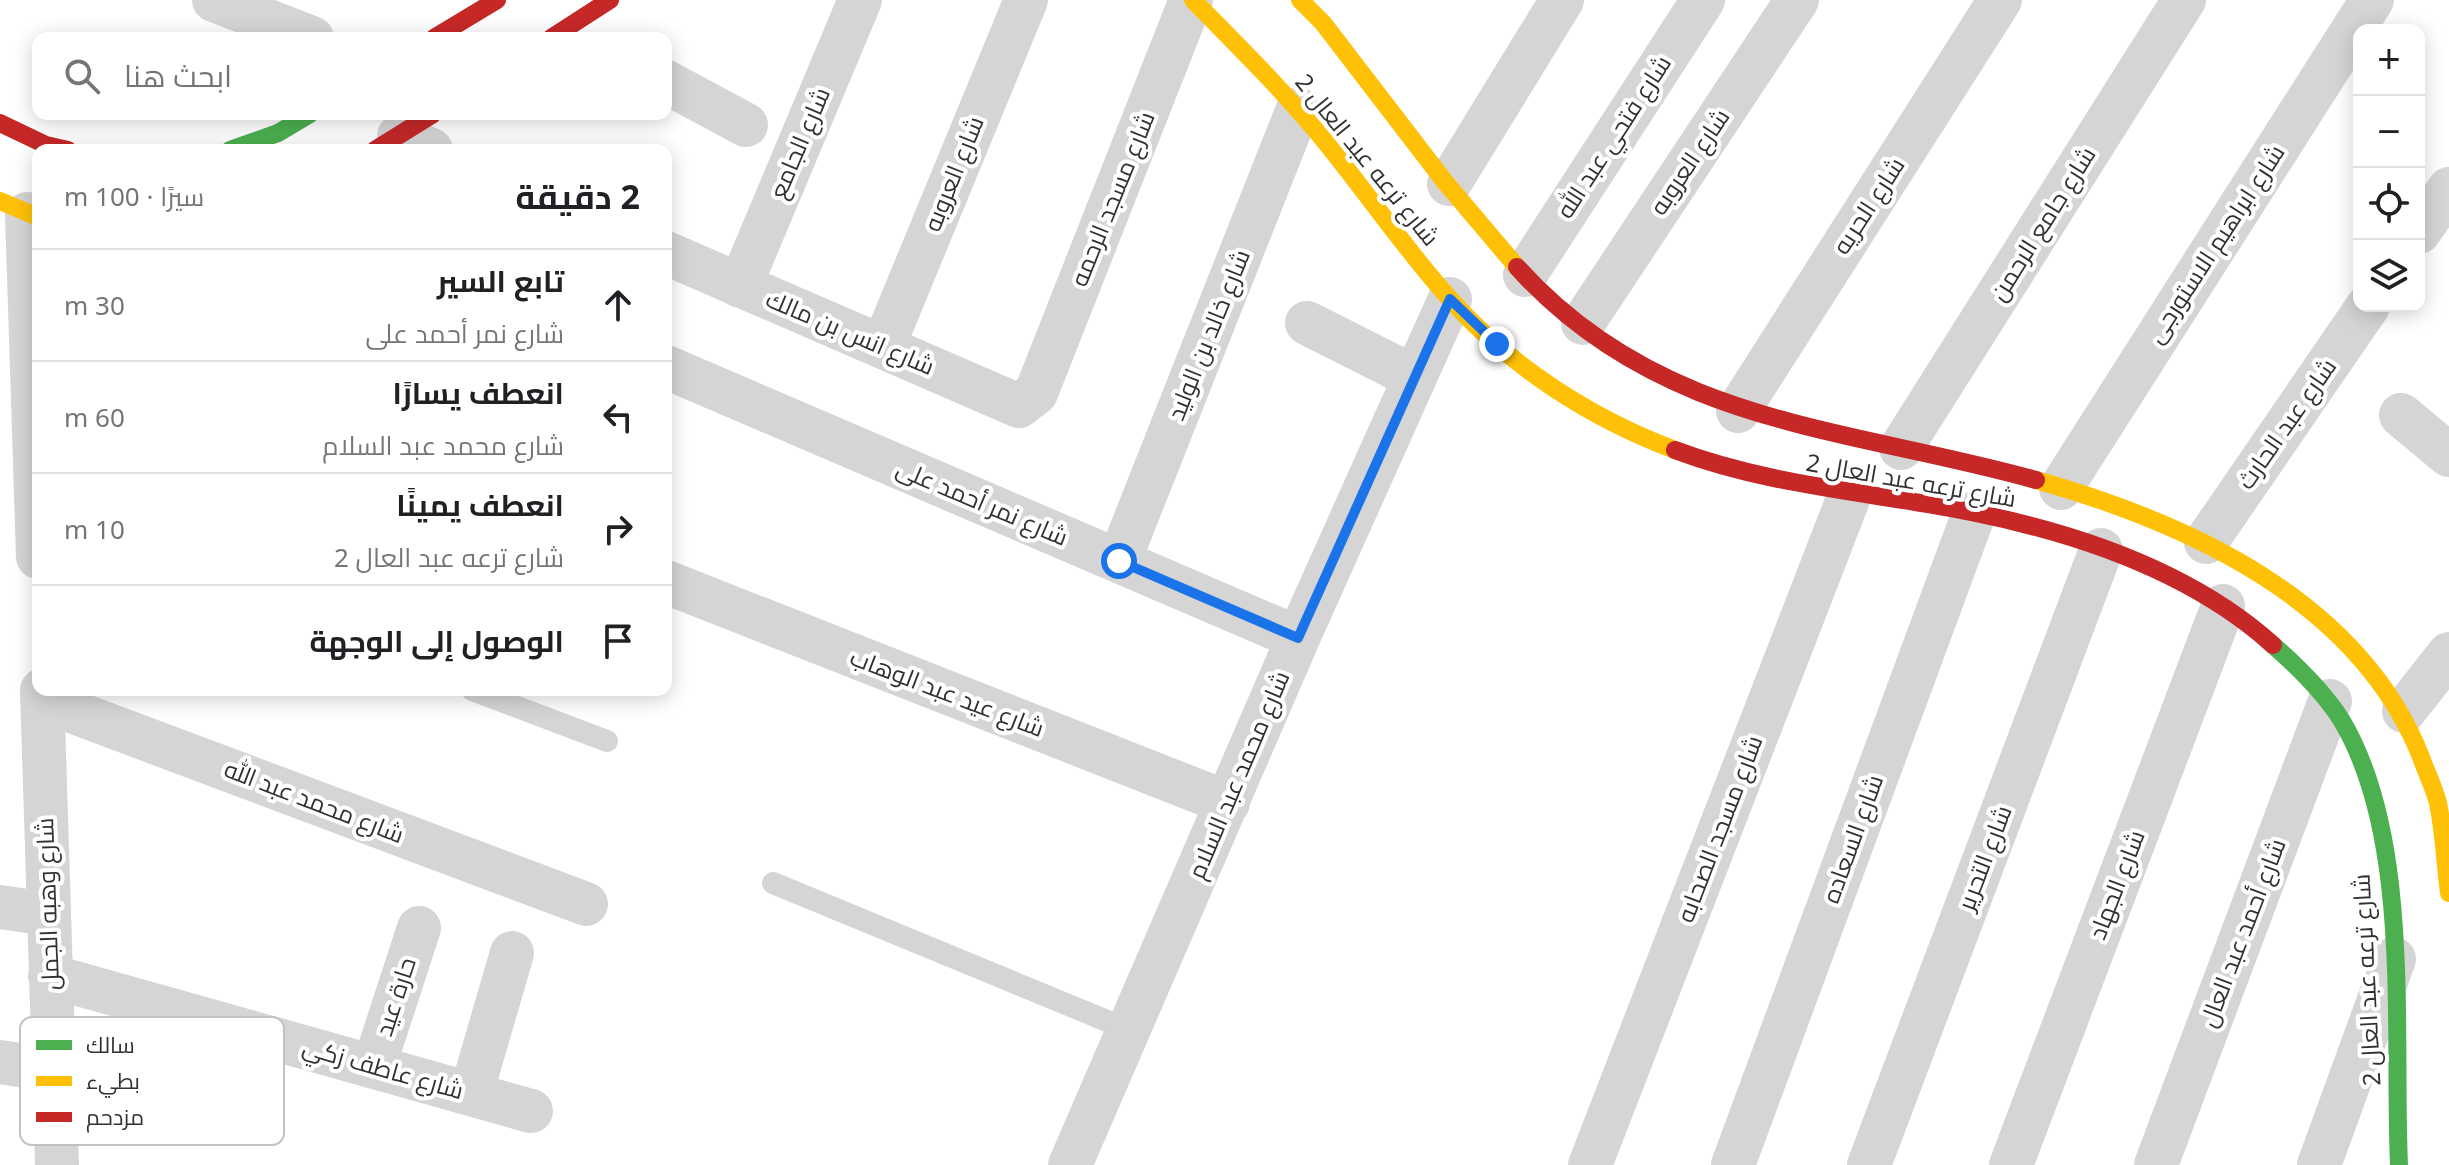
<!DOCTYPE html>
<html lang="ar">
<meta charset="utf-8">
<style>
:root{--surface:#fff;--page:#f2f2f2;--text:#202124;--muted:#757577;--line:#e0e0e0}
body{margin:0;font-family:"Noto Sans",Cairo,sans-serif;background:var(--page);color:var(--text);direction:rtl}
.controls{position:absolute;right:24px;top:24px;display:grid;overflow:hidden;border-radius:16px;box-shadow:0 4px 20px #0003}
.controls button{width:72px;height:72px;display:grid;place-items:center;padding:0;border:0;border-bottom:2px solid var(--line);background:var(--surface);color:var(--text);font:40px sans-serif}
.stop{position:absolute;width:24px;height:24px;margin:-18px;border:6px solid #1a73e8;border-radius:50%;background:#fff}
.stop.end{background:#1a73e8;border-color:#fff;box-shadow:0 2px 8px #0008}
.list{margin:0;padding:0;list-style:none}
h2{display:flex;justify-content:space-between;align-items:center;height:104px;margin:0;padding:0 32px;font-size:34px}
h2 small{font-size:26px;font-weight:400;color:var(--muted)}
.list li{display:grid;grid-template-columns:52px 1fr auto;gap:24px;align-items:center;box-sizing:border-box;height:112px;padding:0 32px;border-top:2px solid var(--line)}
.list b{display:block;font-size:30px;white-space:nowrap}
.list p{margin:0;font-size:26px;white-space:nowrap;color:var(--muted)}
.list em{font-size:26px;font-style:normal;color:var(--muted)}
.icon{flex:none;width:44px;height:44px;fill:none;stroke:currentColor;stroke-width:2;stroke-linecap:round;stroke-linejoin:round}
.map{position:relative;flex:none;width:2449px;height:1165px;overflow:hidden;direction:ltr}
.search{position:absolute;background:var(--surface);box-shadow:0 4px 20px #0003;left:32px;top:32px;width:640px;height:88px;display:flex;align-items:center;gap:20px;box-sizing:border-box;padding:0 28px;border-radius:16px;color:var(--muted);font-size:30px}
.panel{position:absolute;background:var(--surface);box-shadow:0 4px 20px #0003;left:32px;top:144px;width:640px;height:552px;border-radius:16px;direction:rtl}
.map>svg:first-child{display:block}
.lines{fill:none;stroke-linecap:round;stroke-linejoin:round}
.lane{stroke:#d5d5d5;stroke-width:22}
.street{stroke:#d5d5d5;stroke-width:44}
.fast{stroke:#4caf50;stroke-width:18}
.slow{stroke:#ffc107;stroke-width:18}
.jam{stroke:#c62828;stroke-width:18}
.route{stroke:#1a73e8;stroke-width:10}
.labels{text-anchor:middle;stroke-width:8;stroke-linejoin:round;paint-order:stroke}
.street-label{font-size:24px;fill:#313131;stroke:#fff}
.key{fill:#fff;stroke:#c1c1c1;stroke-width:2}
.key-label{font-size:22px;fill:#313131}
</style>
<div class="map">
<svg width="2449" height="1165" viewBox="0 0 2449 1165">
<rect width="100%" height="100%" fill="#fff"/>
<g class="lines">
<path class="lane" d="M472 690 607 741
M773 883 1129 1030"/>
<path class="street" d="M214 0 312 38
M666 82 746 125
M399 136 431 150
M1449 184 1562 0
M27 214 38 557
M2419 232 2449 189
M666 253 1019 406 1036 393 1191 0
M1525 275 1703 0
M740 286 860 0
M1307 323 1414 377
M1583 323 1797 0
M883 347 1026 0
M666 367 1298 638
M1738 411 2000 0
M2401 415 2449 455
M1901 448 2184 0
M2061 488 2372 0
M2206 542 2368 306
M1119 561 1298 109
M666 582 1228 803
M42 690 57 1165
M42 700 586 904
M2404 711 2449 654
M0 907 48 914
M50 976 531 1111
M0 1062 56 1071
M374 1066 419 928
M471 1094 512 953
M1070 1165 1298 638 1450 299
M1590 1165 1850 494
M1733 1165 1974 513
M1869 1165 2101 550
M2011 1165 2223 606
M2156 1165 2330 701
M2319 1165 2394 959"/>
<path class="fast" d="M230 150 278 133 310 114
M2273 645C2298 667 2324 692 2342 721 2412 839 2393 1031 2399 1165"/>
<path class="slow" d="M1193 0C1235 43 1279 86 1318 133 1363 187 1403 247 1450 299 1511 367 1590 418 1675 450
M1300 0 1323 23 1445 182 1517 267
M0 201 38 217
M2036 480C2188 523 2359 600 2421 757 2426 772 2434 787 2438 803 2444 832 2445 863 2449 893"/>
<path class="jam" d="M434 38 497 0
M551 38 610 0
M0 123 46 145 68 150
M375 150 433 114
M1517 267C1660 426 1847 427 2036 480
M1675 450C1770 486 1872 492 1971 512 2076 533 2192 572 2273 645"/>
</g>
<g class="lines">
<path class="route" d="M1119 561 1298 638 1450 299 1497 344"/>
</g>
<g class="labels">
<g class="street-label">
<text transform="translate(1614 137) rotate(-57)" y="8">شارع فتحي عبد الله</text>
<text transform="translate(800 143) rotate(-67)" y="8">شارع الجامع</text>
<text transform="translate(1367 160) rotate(51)" y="8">شارع ترعه عبد العال 2</text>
<text transform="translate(1690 162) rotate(-56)" y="8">شارع العروبه</text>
<text transform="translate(954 174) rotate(-68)" y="8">شارع العروبه</text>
<text transform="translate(1113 199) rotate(-68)" y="8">شارع مسجد الرحمه</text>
<text transform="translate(1869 206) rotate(-57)" y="8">شارع الحريه</text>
<text transform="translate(2043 224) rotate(-58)" y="8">شارع جامع الرحمن</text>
<text transform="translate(2216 244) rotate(-57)" y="8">شارع ابراهيم الاستورجى</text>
<text transform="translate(850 333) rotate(23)" y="8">شارع انس بن مالك</text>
<text transform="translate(1209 335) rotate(-68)" y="8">شارع خالد بن الوليد</text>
<text transform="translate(2287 424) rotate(-55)" y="8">شارع عبد الحارث</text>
<text transform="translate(1911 481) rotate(10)" y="8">شارع ترعه عبد العال 2</text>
<text transform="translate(982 503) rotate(23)" y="8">شارع نمر أحمد على</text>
<text transform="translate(947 693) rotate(21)" y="8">شارع عيد عبد الوهاب</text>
<text transform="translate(1239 775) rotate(-67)" y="8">شارع محمد عبد السلام</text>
<text transform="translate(314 802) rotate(21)" y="8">شارع محمد عبد الله</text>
<text transform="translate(1720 829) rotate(-69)" y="8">شارع مسجد الصحابه</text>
<text transform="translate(1853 839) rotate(-70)" y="8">شارع السعاده</text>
<text transform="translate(1985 858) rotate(-69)" y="8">شارع التحرير</text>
<text transform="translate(2117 885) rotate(-69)" y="8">شارع الجهاد</text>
<text transform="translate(48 904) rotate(-92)" y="8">شارع وهبه الجمل</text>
<text transform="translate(2243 933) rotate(-69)" y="8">شارع أحمد عبد العال</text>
<text transform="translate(2367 980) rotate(-93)" y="8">شارع ترعه عبد العال 2</text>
<text transform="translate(396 997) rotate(-72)" y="8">حارة عيد</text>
<text transform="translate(383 1069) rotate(16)" y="8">شارع عاطف زكي</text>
</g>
</g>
<rect x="20" y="1017" width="264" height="128" rx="12" class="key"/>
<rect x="36" y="1040" width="36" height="10" fill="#4caf50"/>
<rect x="36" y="1076" width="36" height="10" fill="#ffc107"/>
<rect x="36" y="1112" width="36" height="10" fill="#c62828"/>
<g class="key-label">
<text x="86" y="1053">سالك</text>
<text x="86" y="1089">بطيء</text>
<text x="86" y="1125">مزدحم</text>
</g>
</svg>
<div class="controls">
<button>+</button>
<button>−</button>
<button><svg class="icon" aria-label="locate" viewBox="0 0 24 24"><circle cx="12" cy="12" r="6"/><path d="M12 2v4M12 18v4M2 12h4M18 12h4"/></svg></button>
<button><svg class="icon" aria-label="layers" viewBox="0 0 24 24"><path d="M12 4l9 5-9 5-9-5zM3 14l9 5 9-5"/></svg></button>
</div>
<div class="stop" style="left:1119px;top:561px"></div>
<div class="stop end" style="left:1497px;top:344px"></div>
<div class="search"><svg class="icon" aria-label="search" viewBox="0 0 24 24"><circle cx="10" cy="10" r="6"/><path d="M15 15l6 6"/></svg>ابحث هنا</div>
<section class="panel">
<h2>2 دقيقة<small>سيرًا · 100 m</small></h2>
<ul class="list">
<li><svg class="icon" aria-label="ahead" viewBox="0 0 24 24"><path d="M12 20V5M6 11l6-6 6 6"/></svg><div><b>تابع السير</b><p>شارع نمر أحمد على</p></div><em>30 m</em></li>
<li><svg class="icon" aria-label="left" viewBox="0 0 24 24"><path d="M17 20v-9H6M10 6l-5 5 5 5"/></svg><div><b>انعطف يسارًا</b><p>شارع محمد عبد السلام</p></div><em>60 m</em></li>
<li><svg class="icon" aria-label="right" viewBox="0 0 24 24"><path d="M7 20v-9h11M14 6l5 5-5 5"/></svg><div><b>انعطف يمينًا</b><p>شارع ترعه عبد العال 2</p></div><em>10 m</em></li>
<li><svg class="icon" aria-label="arrive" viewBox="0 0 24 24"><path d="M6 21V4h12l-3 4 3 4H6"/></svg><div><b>الوصول إلى الوجهة</b></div></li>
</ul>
</section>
</div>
